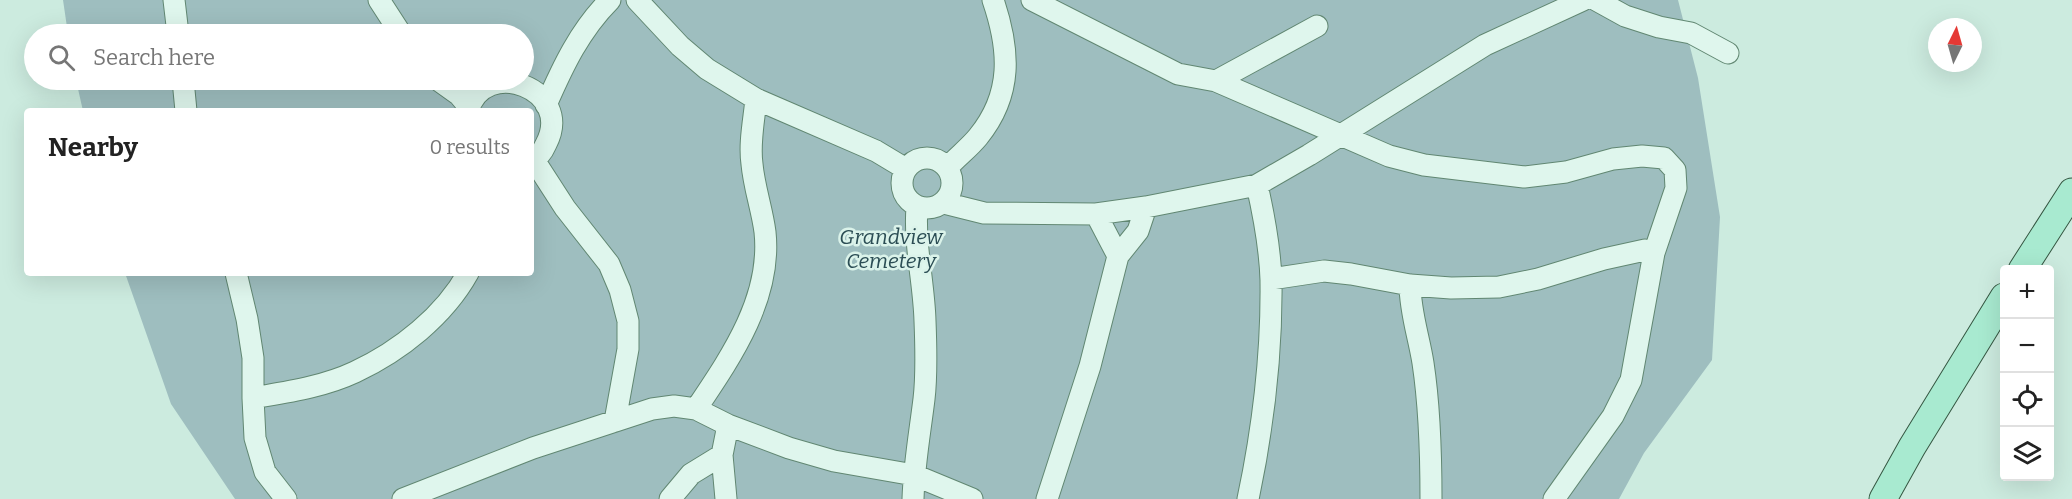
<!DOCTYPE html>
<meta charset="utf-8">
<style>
:root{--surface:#fff;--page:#f6f6f6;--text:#222;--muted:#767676;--line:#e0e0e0}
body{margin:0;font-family:Bitter,serif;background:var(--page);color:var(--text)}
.controls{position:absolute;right:18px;bottom:18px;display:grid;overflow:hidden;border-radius:6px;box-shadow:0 6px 24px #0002}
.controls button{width:54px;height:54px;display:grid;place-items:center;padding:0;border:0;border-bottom:2px solid var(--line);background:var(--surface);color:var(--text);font:30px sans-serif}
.compass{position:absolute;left:1928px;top:18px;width:54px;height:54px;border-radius:50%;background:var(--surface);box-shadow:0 6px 24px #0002;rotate:5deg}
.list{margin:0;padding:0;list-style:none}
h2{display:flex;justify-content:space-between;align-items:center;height:78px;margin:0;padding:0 24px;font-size:26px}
h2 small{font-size:20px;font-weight:400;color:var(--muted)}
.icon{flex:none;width:33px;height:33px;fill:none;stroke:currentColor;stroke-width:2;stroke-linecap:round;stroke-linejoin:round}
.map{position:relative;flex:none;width:2072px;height:499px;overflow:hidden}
.search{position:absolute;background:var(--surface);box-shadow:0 6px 24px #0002;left:24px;top:24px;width:510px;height:66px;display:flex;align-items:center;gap:15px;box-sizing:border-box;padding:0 21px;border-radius:33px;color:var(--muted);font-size:22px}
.panel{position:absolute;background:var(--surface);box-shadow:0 6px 24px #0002;left:24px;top:108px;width:510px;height:168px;border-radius:6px}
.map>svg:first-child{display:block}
.cemetery{fill:#9ebebf}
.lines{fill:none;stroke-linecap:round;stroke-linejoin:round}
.minor-casing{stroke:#618772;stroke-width:23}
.major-casing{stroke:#345641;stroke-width:29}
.minor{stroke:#dff6ed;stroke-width:21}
.major{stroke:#a8ead0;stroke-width:27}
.labels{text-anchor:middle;stroke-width:5;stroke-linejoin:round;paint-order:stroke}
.park-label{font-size:21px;font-style:italic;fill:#2b4d54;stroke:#dbf3ea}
</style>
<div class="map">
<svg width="2072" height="499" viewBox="0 0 2072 499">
<rect width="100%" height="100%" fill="#ccebdf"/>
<path class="cemetery" d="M63 0H1678L1698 78 1720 217 1712 360 1644 453 1619 499H235L171 404 125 273H531V111H83L76 80H524V34H68Z"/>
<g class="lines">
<g class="minor-casing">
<path id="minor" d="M174 0 178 34
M379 0 401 34
M637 0 680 46 707 69 756 99 876 151 906 169
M1032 0 1178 74 1216 81 1389 156 1424 165 1524 177 1566 172 1613 159 1642 156 1664 158 1675 170 1676 188 1654 253 1631 380 1613 416 1554 499
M1596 0 1625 16 1659 27 1691 33 1728 53
M183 80 186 111
M438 80 459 95 469 107
M1216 81 1317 26
M546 105C563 66 580 30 610 0
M468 111C484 55 575 89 546 144 543 151 538 158 531 161
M902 183a25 25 0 1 1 50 0a25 25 0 1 1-50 0Z
M534 160 565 208 609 264 620 290 628 321V349L615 421
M948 167C957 157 969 148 978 137 1013 94 1010 50 993 0
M944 203 984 213 1096 214 1146 207 1257 185 1309 155 1485 45 1583 0
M1096 214 1118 256
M236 273 247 319 253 358V398L255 438 265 472 286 499
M1271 279 1324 271 1351 274 1410 285 1451 288 1499 287 1538 279 1604 259 1645 250 1654 253
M1410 285C1410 312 1419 337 1423 363 1430 409 1431 453 1431 499
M253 398C287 392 323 387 355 372 400 351 444 316 468 273
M696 409C731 357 772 298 765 232 762 209 754 187 752 164 749 143 754 120 756 99
M403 499 533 448 652 409 674 406 696 409 728 425 789 448 834 461 914 475 972 499
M670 499 691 474 722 455
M726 499 722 455 728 425
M913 499C914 465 920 432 924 399 927 374 926 346 925 321 924 283 914 245 917 207
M1047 499 1090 366 1118 256 1138 231 1146 207
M1248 499C1263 428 1272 353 1271 280 1270 248 1264 216 1257 185"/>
</g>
<g class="major-casing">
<path id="major" d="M2022 270 2072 192
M1883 499 1912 447 2004 297"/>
</g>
<use href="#minor" class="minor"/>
<use href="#major" class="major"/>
</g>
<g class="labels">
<g class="park-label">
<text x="891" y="244">Grandview<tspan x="891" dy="24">Cemetery</tspan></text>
</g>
</g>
</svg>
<div class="controls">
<button>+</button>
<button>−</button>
<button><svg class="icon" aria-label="locate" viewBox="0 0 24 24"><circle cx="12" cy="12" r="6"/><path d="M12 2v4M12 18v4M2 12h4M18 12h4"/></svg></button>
<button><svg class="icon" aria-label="layers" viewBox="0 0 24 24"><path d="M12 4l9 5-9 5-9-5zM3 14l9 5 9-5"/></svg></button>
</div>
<svg class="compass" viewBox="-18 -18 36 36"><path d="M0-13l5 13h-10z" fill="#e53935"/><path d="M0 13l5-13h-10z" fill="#767676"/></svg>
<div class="search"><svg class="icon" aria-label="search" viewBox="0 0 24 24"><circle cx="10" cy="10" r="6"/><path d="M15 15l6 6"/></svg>Search here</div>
<section class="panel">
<h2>Nearby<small>0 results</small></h2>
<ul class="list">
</ul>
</section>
</div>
